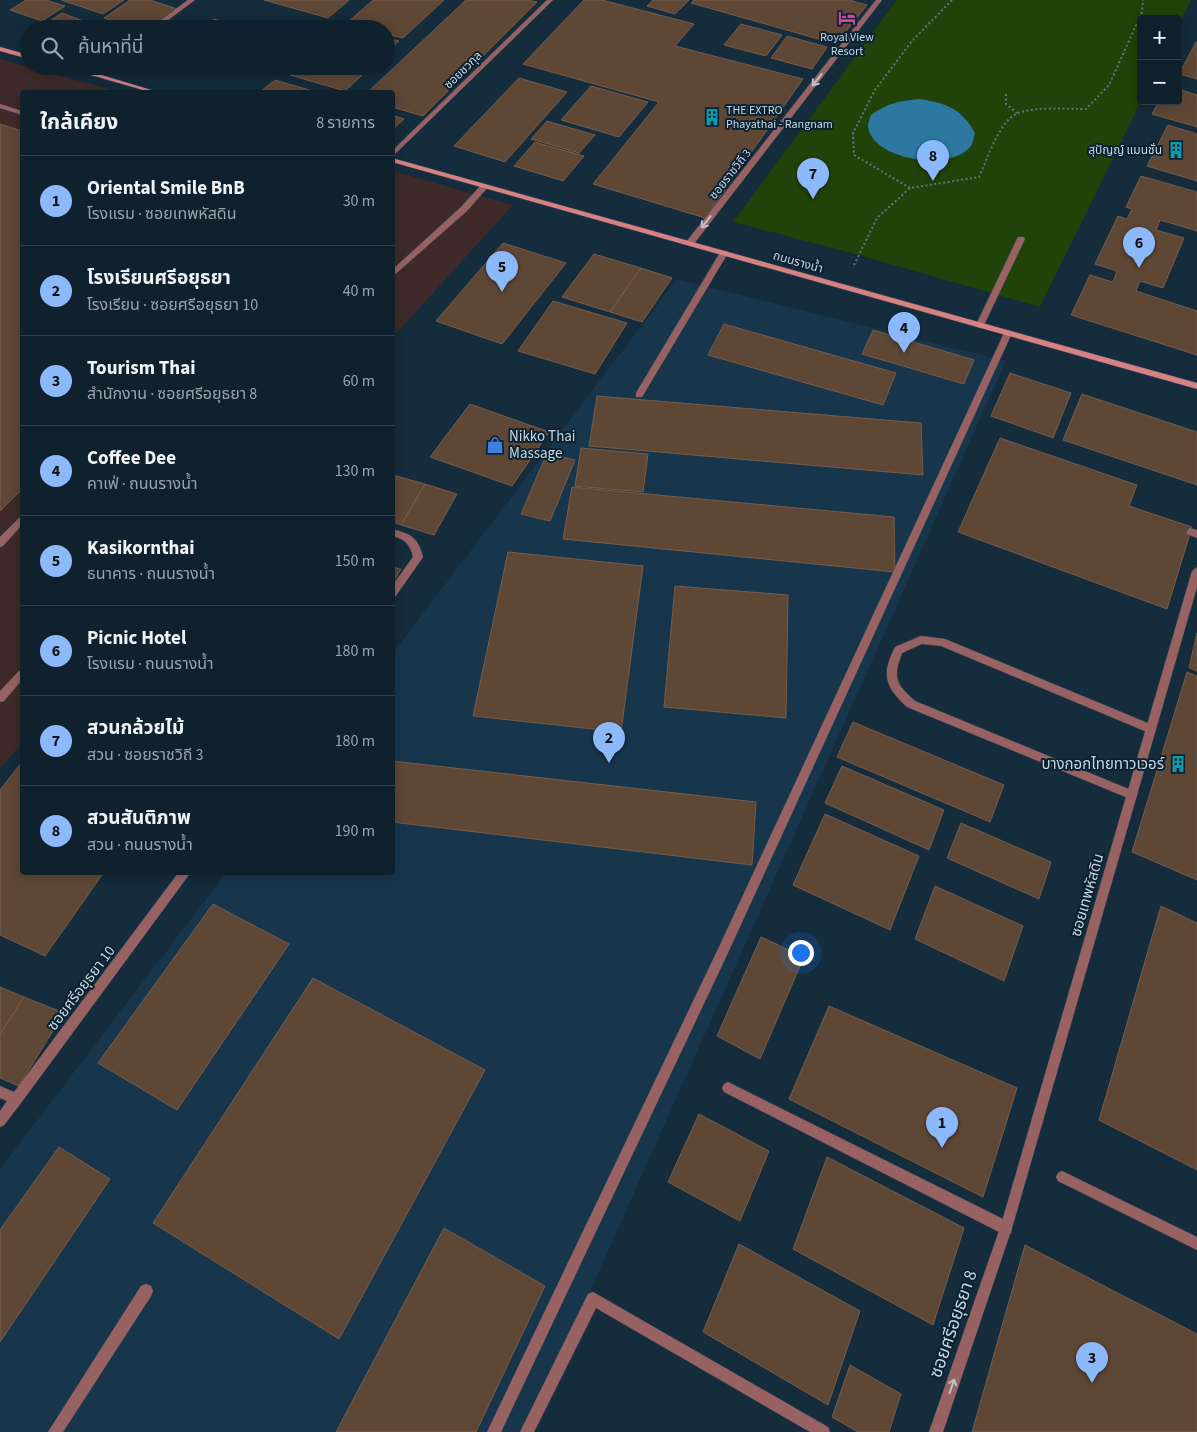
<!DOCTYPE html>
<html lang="th">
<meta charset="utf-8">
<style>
:root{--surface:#0f212d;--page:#1d2e39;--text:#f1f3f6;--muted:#9ba3aa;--line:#2f3e49;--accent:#8cb9fc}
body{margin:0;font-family:"Source Sans 3","Noto Sans Thai",sans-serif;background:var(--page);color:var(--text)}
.controls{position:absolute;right:15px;top:15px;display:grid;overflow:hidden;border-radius:5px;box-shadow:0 2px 12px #0003}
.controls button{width:45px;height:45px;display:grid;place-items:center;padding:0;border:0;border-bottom:1px solid var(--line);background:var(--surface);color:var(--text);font:25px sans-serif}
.you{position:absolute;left:800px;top:952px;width:18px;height:18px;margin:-12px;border:4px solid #fff;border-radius:50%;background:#1a73e8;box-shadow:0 0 0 8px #1a73e833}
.badge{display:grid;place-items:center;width:32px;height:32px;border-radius:50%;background:var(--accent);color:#111;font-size:16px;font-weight:700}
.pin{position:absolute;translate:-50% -41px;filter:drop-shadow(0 1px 2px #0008)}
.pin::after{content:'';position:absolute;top:26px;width:18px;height:15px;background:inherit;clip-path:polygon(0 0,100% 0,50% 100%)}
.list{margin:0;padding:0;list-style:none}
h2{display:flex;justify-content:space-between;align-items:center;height:65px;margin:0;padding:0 20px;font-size:21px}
h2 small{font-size:16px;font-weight:400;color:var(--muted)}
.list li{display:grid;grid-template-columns:32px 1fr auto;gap:15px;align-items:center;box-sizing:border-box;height:90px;padding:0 20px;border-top:1px solid var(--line)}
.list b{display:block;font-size:19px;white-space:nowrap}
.list p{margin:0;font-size:16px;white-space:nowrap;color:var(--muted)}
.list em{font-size:16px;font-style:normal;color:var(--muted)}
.icon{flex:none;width:28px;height:28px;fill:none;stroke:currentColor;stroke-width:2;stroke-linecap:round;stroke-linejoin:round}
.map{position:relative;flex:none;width:1197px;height:1432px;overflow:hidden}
.search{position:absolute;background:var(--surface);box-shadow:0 2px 12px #0003;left:20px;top:20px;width:375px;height:55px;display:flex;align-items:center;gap:12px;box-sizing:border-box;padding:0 18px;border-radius:28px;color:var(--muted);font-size:19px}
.panel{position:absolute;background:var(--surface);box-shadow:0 2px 12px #0003;left:20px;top:90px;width:375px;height:785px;border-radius:5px}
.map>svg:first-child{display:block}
.commercial{fill:#3e2a29}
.built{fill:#18364b}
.green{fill:#214208}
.water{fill:#2c78a0}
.building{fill:#5f4736;stroke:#765c4b}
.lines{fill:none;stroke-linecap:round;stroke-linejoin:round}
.lane-casing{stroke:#314756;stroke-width:1}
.street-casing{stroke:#314756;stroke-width:1}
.secondary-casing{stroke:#314756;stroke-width:1}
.path{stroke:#617582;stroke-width:2;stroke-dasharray:2 2.5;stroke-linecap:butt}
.lane{fill:#986263;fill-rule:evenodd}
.street{fill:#986263;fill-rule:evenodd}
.secondary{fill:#d78183;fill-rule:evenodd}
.oneway{stroke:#bebfc8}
.labels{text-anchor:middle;stroke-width:4;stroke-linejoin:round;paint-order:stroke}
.far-poi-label{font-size:12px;fill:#c8d6e1;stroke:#0a2232}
.far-street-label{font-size:12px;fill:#c8d6e1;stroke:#0a2232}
.poi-label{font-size:15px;fill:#c8d6e1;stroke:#0a2232;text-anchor:start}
.street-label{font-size:15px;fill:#c8d6e1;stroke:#0a2232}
.near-street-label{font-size:18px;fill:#c8d6e1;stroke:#0a2232}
</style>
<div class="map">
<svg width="1197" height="1432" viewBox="0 0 1197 1432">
<rect width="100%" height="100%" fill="#142c3c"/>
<path class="commercial" d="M0 59 119 92H22V744L0 768Z
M393 171 513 205 393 337Z"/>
<path class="built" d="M677 279 1006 361 527 1432H0V1169L226 873 392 872 393 653Z"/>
<path class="green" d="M897 0H1191L1178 26V19H1141V101L1040 307 859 255 733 222Z"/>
<path class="water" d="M919 99C946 103 961 108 975 133 974 136 973 141 972 144 956 173 871 161 868 126 868 123 870 118 871 115 887 103 900 101 919 99Z"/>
<path class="building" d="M26 0H46L65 6 42 21 10 10Z
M61 0H124L103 14Z
M130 0H150L177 9 148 29H135L104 18Z
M264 0H349L328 18Z
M373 0H444L403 38 386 34V29H368L347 23Z
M466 0H527L537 2 423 116 392 107V92H368Z
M584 0H602L694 24 675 46 803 79 705 218 593 184 659 102 523 64Z
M653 0H689L675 14 647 6Z
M694 0H849L867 5 836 44 691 3Z
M62 13 78 19 62 29H38Z
M78 19 104 28 62 29Z
M214 19 248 29H202Z
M741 24 782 35 766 56 724 45Z
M787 36 827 47 812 69 771 58Z
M386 38 399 41 386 53Z
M1196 42H1197V79L1179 74Z
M300 66H372L345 91 290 75Z
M519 78 567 92 505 162 454 146Z
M275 80 316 92H260Z
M591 86 648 102 619 137 561 120Z
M1178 89 1197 95V127L1152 114 1159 101H1178Z
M392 115 404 119 392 130Z
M547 121 595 135 579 153 531 139Z
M0 124 22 131V489L0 511Z
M1168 125 1197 134V181L1147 166Z
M535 142 584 156 563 181 514 166Z
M1141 176 1197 192V231L1160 220 1156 230 1184 238 1163 288 1140 281 1136 291 1197 311V355L1071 315 1090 275 1113 282 1117 271 1095 264 1118 216 1127 219 1132 209 1126 207Z
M503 243 566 263 502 344 436 321Z
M594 254 641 268 610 312 562 297Z
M641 268 672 278 642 322 610 312Z
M553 301 627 323 595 374 518 351Z
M724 324 896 373 883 405 708 355Z
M873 330 974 360 964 384 862 354Z
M1010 373 1071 393 1053 438 991 416Z
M1082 394 1197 432V485L1063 440Z
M597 396 921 423 923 475 589 446Z
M470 404 549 432 512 486 430 457Z
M1000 438 1137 485 1129 506 1192 527 1167 609 958 532Z
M581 448 648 454 643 492 575 486Z
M547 453 575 460 550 521 521 514Z
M393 475 425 484 401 525 392 522Z
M425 484 457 494 434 535 401 525Z
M572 487 894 517 895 572 563 539Z
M508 552 643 566 621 732 473 716Z
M392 567 401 569 392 584Z
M675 586 788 595 786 718 664 707Z
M1197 633V671L1189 668Z
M1187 672 1197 676V880L1132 852Z
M853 722 1004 785 990 822 837 757Z
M392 761 756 802 752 865 392 822Z
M22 762V872H104L45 956 0 935V790Z
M842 766 944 810 929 850 825 803Z
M825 814 919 856 890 930 793 885Z
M961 823 1051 862 1039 899 947 858Z
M935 886 1023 926 1004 981 915 939Z
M213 904 289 944 177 1110 98 1063Z
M1161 906 1197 923V1170L1099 1120Z
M761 937 804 957 760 1059 717 1036Z
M313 978 485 1070 339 1339 153 1223Z
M0 987 24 997 0 1034Z
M24 997 64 1013 19 1086 0 1078V1034Z
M829 1006 1017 1088 983 1197 789 1099Z
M699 1114 769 1151 740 1221 668 1182Z
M59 1147 110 1179 0 1342V1230Z
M827 1157 964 1228 933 1325 793 1249Z
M444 1228 545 1286 476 1432H336Z
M739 1244 860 1311 828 1405 703 1332Z
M1025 1245 1197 1334V1432H972Z
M850 1365 901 1394 889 1432H858L832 1417Z"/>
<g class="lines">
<g class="lane-casing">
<path id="lane" d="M0 104 22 111V115L0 108Z
M482 184 489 186 467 211 392 277V270L461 207Z
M1018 237H1024L1025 239 984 325 980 328 977 327 976 325Z
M1008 330 1012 333 727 955 501 1432H487L719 947 1004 333Z
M22 517V525L3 546 0 547V537L19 518Z
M1190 528 1197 530V538L1187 534 1186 532Z
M921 636 945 639 1155 726 1156 729 1155 732 1151 733 1147 732 941 646 922 644 902 653C893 678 895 683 915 701L1136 792 1137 795 1136 798 1132 800 1128 798 907 707C885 687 881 675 895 647Z
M22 670V680L4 701 0 702V691L19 671Z
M728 1082 1011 1223 1012 1228 1011 1233 1006 1234 1001 1233 724 1092 722 1088 724 1084Z
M1062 1171 1197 1237V1250L1058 1181 1056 1177 1058 1173Z
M146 1284 151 1286 153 1291 151 1296 63 1432H48L141 1286Z
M593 1292 828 1427 830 1432H810L596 1308 534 1432H520L588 1294Z"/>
</g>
<g class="street-casing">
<path id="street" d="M188 0H195L156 29H149Z
M547 0H553L392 157V151Z
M876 0H882L693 245H687V241Z
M100 66H107L96 76H92V74Z
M721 251H727L728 253 642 397H636V393Z
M392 529C411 534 418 537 423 557L395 597 392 598V586L413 557C410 544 405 539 392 536Z
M1197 567V587L1012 1228 943 1432H929L1000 1228 1192 571Z
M179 872H191L21 1103 4 1125 0 1127V1111L7 1101 0 1098V1086L14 1092Z"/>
</g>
<g class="secondary-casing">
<path id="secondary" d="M0 47 29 55V59L0 51Z
M60 66H71L158 92H150Z
M392 158 1197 383V389L392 162Z"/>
</g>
<path class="path" d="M1006 94V104L1017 113
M910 188 854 155 853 133 875 90 912 41 952 0
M854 265 877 218 910 188 979 177C987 160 999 122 1016 114 1033 106 1067 109 1086 109L1109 85 1142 12 1143 0"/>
<use href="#lane" class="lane"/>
<use href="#street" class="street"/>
<use href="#secondary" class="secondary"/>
</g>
<defs><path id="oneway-shaft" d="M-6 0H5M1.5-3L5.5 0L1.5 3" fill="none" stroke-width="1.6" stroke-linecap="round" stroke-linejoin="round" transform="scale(1.25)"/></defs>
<g class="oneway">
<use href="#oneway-shaft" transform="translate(817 80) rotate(128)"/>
<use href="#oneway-shaft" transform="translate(706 222) rotate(128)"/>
<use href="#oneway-shaft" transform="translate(952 1386) rotate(-71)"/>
</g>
<defs>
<g id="hotel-bare" transform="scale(1.35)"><path d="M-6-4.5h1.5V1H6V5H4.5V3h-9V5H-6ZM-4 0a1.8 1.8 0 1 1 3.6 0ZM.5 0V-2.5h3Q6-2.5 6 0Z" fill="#d1479c" stroke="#0a2232" stroke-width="2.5" paint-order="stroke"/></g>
<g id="building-bare" transform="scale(1.35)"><path d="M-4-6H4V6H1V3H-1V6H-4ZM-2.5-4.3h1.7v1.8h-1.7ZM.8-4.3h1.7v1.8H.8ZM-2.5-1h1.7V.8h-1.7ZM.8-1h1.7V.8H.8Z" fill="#0f9aa8" stroke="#0a2232" stroke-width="2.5" paint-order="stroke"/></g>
<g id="shop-bare" transform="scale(1.35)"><path d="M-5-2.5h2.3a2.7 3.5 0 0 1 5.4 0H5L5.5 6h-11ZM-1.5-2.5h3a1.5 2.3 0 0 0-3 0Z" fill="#3f7fe0" stroke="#0a2232" stroke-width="2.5" paint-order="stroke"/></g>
</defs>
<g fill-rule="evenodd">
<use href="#hotel-bare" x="847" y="18"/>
<use href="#building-bare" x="712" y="117"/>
<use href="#building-bare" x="1176" y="150"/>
<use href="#shop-bare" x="495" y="445"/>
<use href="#building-bare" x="1178" y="764"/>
</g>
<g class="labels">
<g class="far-poi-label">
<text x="847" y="41">Royal View<tspan x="847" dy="14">Resort</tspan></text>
<text x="726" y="114" text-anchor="start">THE EXTRO<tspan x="726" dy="14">Phayathai - Rangnam</tspan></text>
<text x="1162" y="154" text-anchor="end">สุปัญญ์ แมนชั่น</text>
</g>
<g class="far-street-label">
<text transform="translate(463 70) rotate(-45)" y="4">ซอยชวกุล</text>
<text transform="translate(730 174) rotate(-52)" y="4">ซอยราชวิถี 3</text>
<text transform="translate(798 262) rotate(16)" y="4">ถนนรางน้ำ</text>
</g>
<g class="poi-label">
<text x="509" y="441">Nikko Thai<tspan x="509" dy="17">Massage</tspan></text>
<text x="1164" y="769" text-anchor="end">บางกอกไทยทาวเวอร์</text>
</g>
<g class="street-label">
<text transform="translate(1087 895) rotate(-74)" y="5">ซอยเทพหัสดิน</text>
<text transform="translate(81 988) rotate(-53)" y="5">ซอยศรีอยุธยา 10</text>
</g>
<g class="near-street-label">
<text transform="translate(953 1324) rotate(-71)" y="6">ซอยศรีอยุธยา 8</text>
</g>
</g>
</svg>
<div class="controls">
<button>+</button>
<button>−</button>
</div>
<div class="you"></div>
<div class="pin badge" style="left:942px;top:1148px">1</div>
<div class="pin badge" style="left:609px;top:763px">2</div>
<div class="pin badge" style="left:1092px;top:1383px">3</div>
<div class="pin badge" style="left:904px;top:353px">4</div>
<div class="pin badge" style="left:502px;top:292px">5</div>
<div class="pin badge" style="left:1139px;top:268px">6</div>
<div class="pin badge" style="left:813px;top:199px">7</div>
<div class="pin badge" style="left:933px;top:181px">8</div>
<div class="search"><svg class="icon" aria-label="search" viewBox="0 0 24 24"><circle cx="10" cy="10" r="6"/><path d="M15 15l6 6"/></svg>ค้นหาที่นี่</div>
<section class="panel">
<h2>ใกล้เคียง<small>8 รายการ</small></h2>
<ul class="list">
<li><span class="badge">1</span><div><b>Oriental Smile BnB</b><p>โรงแรม · ซอยเทพหัสดิน</p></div><em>30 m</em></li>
<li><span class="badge">2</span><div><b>โรงเรียนศรีอยุธยา</b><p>โรงเรียน · ซอยศรีอยุธยา 10</p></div><em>40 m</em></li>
<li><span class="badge">3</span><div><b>Tourism Thai</b><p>สำนักงาน · ซอยศรีอยุธยา 8</p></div><em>60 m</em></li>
<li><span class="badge">4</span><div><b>Coffee Dee</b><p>คาเฟ่ · ถนนรางน้ำ</p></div><em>130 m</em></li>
<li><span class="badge">5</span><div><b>Kasikornthai</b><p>ธนาคาร · ถนนรางน้ำ</p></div><em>150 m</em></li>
<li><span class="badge">6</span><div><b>Picnic Hotel</b><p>โรงแรม · ถนนรางน้ำ</p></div><em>180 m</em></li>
<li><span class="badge">7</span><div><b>สวนกล้วยไม้</b><p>สวน · ซอยราชวิถี 3</p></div><em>180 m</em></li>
<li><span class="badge">8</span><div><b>สวนสันติภาพ</b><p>สวน · ถนนรางน้ำ</p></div><em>190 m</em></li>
</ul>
</section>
</div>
